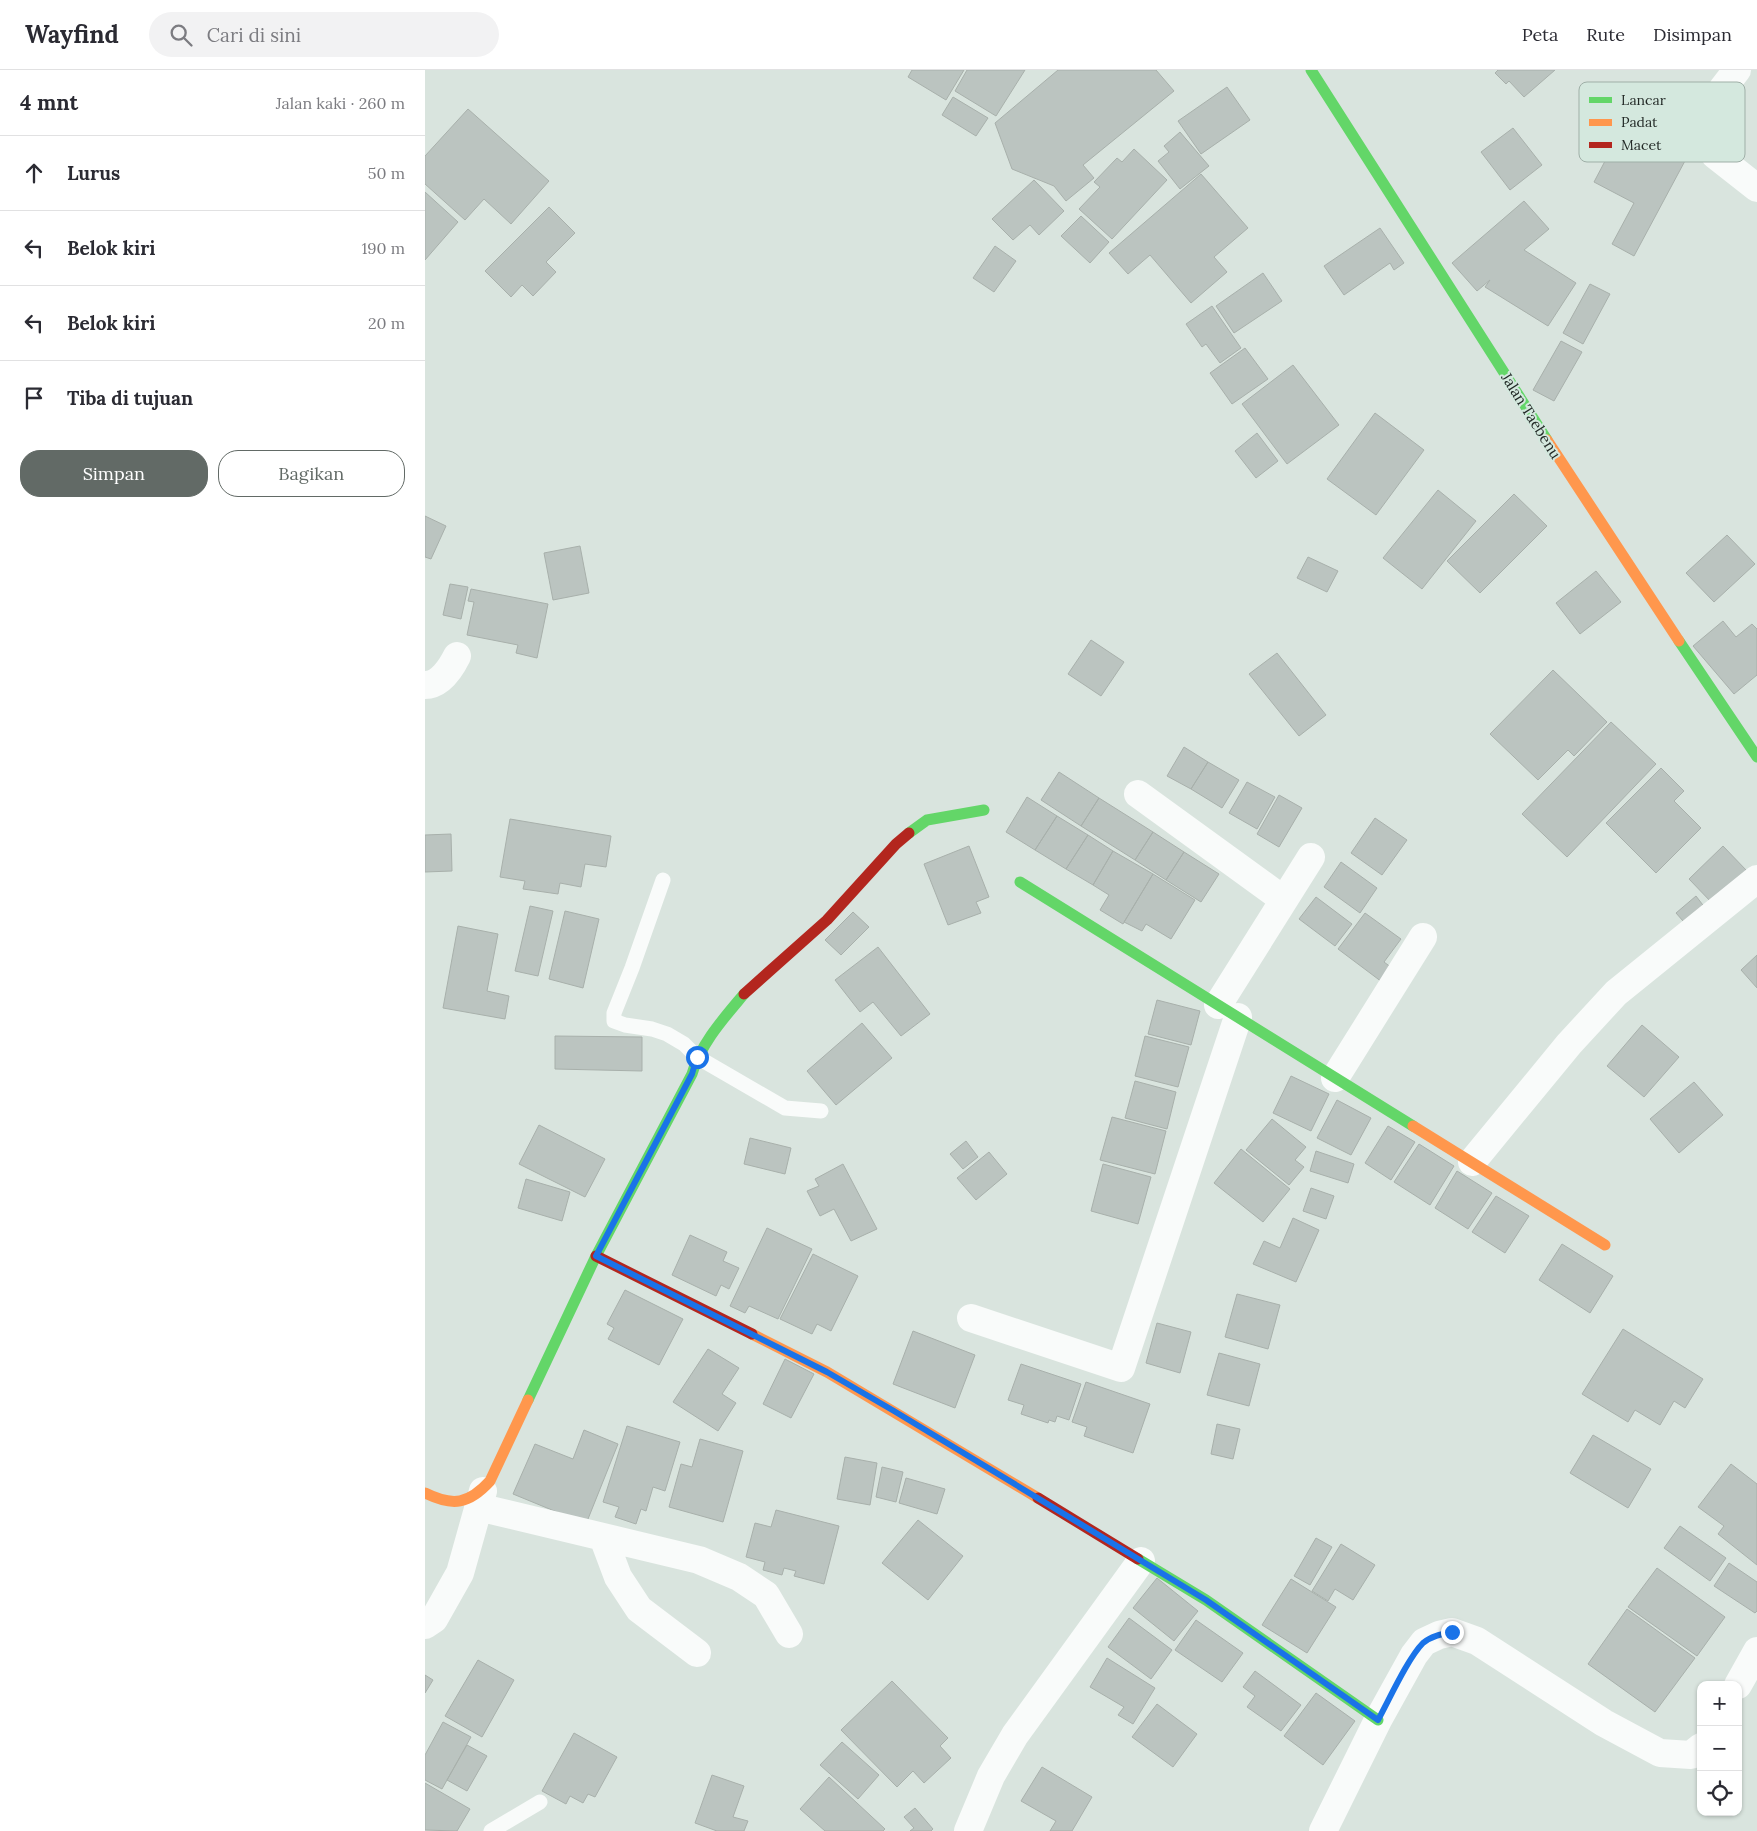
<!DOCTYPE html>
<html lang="id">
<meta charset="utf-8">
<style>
:root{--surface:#fff;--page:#f2f2f3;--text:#2b2b33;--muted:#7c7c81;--line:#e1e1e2;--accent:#626a66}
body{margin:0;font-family:Lora,serif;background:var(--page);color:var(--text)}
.controls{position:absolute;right:15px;bottom:15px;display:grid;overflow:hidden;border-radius:10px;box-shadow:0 1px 4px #0004}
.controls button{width:45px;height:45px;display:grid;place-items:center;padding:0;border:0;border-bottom:1px solid var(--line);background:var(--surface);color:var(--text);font:25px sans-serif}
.stop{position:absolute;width:15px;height:15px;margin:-11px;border:4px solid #1a73e8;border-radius:50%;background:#fff}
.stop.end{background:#1a73e8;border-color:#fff;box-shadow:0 1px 5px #0008}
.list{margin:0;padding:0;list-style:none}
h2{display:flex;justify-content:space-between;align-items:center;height:65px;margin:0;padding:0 20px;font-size:21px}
h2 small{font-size:16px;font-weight:400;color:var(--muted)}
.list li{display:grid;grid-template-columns:32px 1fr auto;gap:15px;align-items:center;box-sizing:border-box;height:75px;padding:0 20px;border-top:1px solid var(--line)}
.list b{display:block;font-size:19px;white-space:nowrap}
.list em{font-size:16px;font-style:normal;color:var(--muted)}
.actions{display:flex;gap:10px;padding:15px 20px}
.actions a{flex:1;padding:11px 0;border:1px solid var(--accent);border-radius:20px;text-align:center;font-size:18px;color:var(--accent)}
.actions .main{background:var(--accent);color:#fff}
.icon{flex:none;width:28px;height:28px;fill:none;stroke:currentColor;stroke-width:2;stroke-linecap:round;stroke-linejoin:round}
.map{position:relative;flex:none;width:1332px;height:1761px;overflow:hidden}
header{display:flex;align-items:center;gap:30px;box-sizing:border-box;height:70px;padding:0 25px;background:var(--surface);border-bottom:1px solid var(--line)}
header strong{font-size:24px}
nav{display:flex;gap:28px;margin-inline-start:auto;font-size:18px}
.search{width:350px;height:45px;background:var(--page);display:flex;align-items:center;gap:12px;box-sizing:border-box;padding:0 18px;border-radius:28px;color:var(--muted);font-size:19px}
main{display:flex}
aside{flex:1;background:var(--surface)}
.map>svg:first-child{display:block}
.building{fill:#bbc4c0;stroke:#a8b0ab}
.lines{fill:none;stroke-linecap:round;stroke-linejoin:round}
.lane{stroke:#f9fbfa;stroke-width:15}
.street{stroke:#f9fbfa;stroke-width:28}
.fast{stroke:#63d668;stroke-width:11}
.slow{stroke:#ff974d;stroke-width:11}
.jam{stroke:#b3261e;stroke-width:11}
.route{stroke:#1a73e8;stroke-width:6}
.labels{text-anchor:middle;stroke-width:4;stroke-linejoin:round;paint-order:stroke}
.street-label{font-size:15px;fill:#222926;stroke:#d4e8de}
.key{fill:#d4e8de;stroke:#9fafa7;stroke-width:1}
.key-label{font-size:14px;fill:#222926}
</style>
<header>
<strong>Wayfind</strong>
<div class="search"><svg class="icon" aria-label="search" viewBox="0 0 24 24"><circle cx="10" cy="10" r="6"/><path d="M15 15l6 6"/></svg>Cari di sini</div>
<nav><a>Peta</a><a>Rute</a><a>Disimpan</a></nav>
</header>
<main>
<aside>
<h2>4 mnt<small>Jalan kaki · 260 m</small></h2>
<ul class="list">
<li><svg class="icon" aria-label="ahead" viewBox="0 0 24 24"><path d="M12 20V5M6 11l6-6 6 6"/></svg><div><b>Lurus</b></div><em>50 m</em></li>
<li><svg class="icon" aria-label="left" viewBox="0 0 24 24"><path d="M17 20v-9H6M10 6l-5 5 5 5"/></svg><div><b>Belok kiri</b></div><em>190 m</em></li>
<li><svg class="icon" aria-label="left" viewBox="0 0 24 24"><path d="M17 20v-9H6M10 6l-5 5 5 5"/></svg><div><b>Belok kiri</b></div><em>20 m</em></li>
<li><svg class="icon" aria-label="arrive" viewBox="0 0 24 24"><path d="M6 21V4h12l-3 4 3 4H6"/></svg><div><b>Tiba di tujuan</b></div></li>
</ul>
<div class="actions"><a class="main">Simpan</a><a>Bagikan</a></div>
</aside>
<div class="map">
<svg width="1332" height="1761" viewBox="0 0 1332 1761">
<rect width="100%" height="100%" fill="#d9e4de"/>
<path class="building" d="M487 0H539L521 30 483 7Z
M542 0H600L571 46 530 21Z
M633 0H731L749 21 658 95 669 108 641 131 629 116 587 99 570 53Z
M1073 0H1130L1099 27 1084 11 1081 14 1070 3Z
M802 17 825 50 776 84 753 51Z
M528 27 563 48 551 66 517 45Z
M43 39 124 111 86 154 59 129 40 150 0 114V86Z
M1199 55 1261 89 1209 186 1187 174 1209 133 1169 112Z
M1088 58 1117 95 1085 120 1056 82Z
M755 62 784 96 755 119 733 91 744 82 739 76Z
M709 79 742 110 687 169 654 139 675 117 669 112 692 88 697 92Z
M776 104 823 158 789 187 802 202 766 233 725 185 703 204 684 183Z
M609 110 639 141 614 165 605 155 588 170 567 149Z
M0 122 33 152 0 190Z
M1099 131 1124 159 1099 180 1151 213 1123 256 1060 217 1065 210 1052 221 1027 193Z
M124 137 150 163 121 192 131 202 108 226 97 215 86 227 60 201Z
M656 146 684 172 665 193 636 166Z
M955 158 979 193 969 200 965 193 919 225 899 196Z
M570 176 591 191 569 222 548 208Z
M838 203 857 231 809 263 791 236Z
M1165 214 1185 224 1158 274 1138 263Z
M787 236 816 278 795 293 781 274 777 277 761 254Z
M1136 271 1157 282 1129 331 1108 320Z
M820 278 843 309 807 334 785 303Z
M868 295 914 355 862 394 817 334Z
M950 343 999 380 951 445 902 409Z
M832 363 853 391 831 408 810 381Z
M1013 420 1051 451 997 519 958 488Z
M1089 424 1122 456 1055 523 1022 491Z
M0 446 21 456 6 489 0 487Z
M1302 465 1330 494 1289 532 1261 503Z
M155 476 164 523 128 530 119 483Z
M883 487 913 501 902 522 872 508Z
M1171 501 1196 532 1155 564 1131 533Z
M25 514 43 517 36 549 18 545Z
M46 519 123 534 112 588 91 583 93 575 42 565 49 532 43 531Z
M1298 551 1311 567 1327 554 1332 559V605L1309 624 1268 576Z
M666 570 699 592 676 626 643 604Z
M852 583 901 645 874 666 824 604Z
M1128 600 1182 652 1149 686 1143 680 1113 710 1065 664Z
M1186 652 1231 694 1142 787 1097 744Z
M759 677 783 692 766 719 742 706Z
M783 692 814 710 797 738 766 719Z
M1236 698 1259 721 1249 731 1276 758 1231 803 1181 753Z
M634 702 674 728 656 756 616 730Z
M822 712 850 727 832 759 804 743Z
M854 725 877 738 854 777 832 764Z
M602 727 632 746 610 780 581 762Z
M674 728 728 762 710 790 656 756Z
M632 746 663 765 641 799 610 780Z
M950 748 982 770 957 805 926 783Z
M85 749 186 766 181 797 160 794 156 817 135 813 133 824 98 819 100 811 75 807Z
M728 762 759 782 741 810 710 790Z
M26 764 27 801 0 802V765Z
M663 765 688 781 668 815 641 799Z
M544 776 564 827 551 832 556 843 523 855 499 794Z
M1298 776 1322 801 1288 834 1264 809Z
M688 781 728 804 698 854 675 840 684 825 668 815Z
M759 782 794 804 776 832 741 810Z
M916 792 952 818 935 843 899 817Z
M728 804 770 830 746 869 721 854 717 861 699 852Z
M1271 826 1284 843 1265 859 1251 843Z
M891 827 927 854 910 876 874 849Z
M105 836 128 841 113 906 90 901Z
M140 841 174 849 158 918 124 909Z
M428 842 444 857 416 885 400 870Z
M940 843 976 869 959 892 971 901 961 915 913 879Z
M33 856 73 864 62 921 84 926 80 949 18 938Z
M453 877 505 944 476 966 448 932 435 942 410 910Z
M1332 885V918L1316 900Z
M732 930 775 941 766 975 723 964Z
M437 953 467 988 411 1035 382 1001Z
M1217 955 1254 987 1219 1027 1182 996Z
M130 966 217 967V1001L130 999Z
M720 966 764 977 753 1017 710 1006Z
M866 1006 904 1024 886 1061 848 1043Z
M710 1011 751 1022 742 1059 700 1048Z
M1269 1012 1298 1045 1254 1083 1225 1049Z
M912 1030 946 1048 926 1085 892 1068Z
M687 1047 741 1061 730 1104 675 1090Z
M847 1049 881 1077 870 1090 879 1097 864 1115 821 1080Z
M114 1055 180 1089 160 1127 94 1094Z
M963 1056 990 1072 966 1110 940 1093Z
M325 1068 366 1078 360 1104 319 1094Z
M541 1071 553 1087 538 1099 525 1084Z
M994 1074 1029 1096 1005 1135 969 1112Z
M816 1079 865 1119 838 1152 789 1113Z
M891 1081 929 1094 923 1113 885 1101Z
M564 1082 582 1104 551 1130 532 1108Z
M418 1094 452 1159 426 1171 409 1139 395 1146 382 1121 394 1116 390 1109Z
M678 1094 726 1107 713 1154 666 1141Z
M1032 1101 1067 1123 1043 1159 1010 1138Z
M101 1109 145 1122 137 1151 93 1138Z
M886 1118 909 1126 901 1149 878 1141Z
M1071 1126 1104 1146 1080 1183 1047 1162Z
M868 1148 894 1160 871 1212 828 1194 839 1171 855 1178Z
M342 1158 387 1179 353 1249 324 1236 320 1243 305 1236Z
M265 1165 302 1182 298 1191 314 1198 304 1219 296 1215 291 1226 247 1205Z
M1137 1174 1188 1206 1165 1243 1114 1210Z
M388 1184 433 1206 406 1261 392 1254 387 1264 355 1249Z
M200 1220 258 1249 234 1295 183 1269 189 1258 182 1254Z
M812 1224 855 1235 843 1279 800 1267Z
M732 1253 766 1262 755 1303 721 1293Z
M1198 1259 1278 1309 1260 1338 1249 1331 1235 1355 1210 1340 1203 1352 1157 1324Z
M488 1261 550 1285 530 1338 468 1314Z
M283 1279 314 1298 297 1324 311 1333 293 1361 248 1332Z
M794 1283 835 1294 824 1336 782 1325Z
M360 1289 389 1304 366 1348 338 1334Z
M596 1294 656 1314 644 1350 632 1346 630 1352 624 1350 623 1353 596 1344 599 1335 583 1330Z
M661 1312 725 1334 708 1383 659 1366 662 1357 647 1352Z
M792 1354 815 1359 808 1389 786 1384Z
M202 1356 255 1372 240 1421 228 1417 221 1441 216 1439 211 1454 190 1447 194 1437 178 1432Z
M159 1360 193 1374 161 1454 88 1424 110 1374 148 1389Z
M1168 1365 1226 1399 1203 1438 1145 1403Z
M275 1369 318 1381 298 1452 244 1437 256 1394 267 1397Z
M420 1387 452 1393 445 1435 412 1429Z
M1306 1394 1332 1414V1495L1293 1464 1299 1456 1273 1437Z
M457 1397 478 1402 471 1432 451 1427Z
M481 1408 520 1419 512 1444 474 1433Z
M351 1440 414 1456 399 1514 369 1506 371 1501 359 1498 357 1505 338 1500 340 1492 321 1487 330 1453 346 1457Z
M493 1450 538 1486 503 1530 457 1493Z
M1255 1456 1301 1488 1285 1511 1239 1478Z
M891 1468 907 1477 885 1515 869 1506Z
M916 1474 950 1495 928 1530 910 1519 903 1531 887 1521Z
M1304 1493 1332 1512V1541L1330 1543 1289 1516Z
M1232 1498 1300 1547 1272 1586 1203 1537Z
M732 1508 773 1541 749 1571 708 1538Z
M866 1509 911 1537 882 1583 837 1555Z
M1202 1539 1270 1588 1230 1642 1163 1594Z
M704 1548 747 1580 726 1609 683 1577Z
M771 1550 818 1583 797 1612 750 1580Z
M682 1588 730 1618 708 1654 693 1645 699 1637 665 1617Z
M53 1590 89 1610 57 1667 20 1646Z
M830 1601 876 1635 856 1661 822 1637 830 1626 818 1617Z
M0 1605 8 1610 0 1623Z
M467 1611 523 1668 515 1676 526 1688 499 1713 488 1701 472 1717 416 1660Z
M891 1623 930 1651 898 1695 859 1666Z
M732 1634 772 1664 748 1697 707 1667Z
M18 1652 46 1667 17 1719 0 1710V1685Z
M149 1663 192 1687 170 1727 163 1724 158 1733 145 1726 141 1734 117 1721Z
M417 1672 454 1705 433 1729 395 1695Z
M42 1675 62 1686 42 1721 22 1710Z
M617 1697 667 1727 647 1761H625L631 1751 596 1731Z
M287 1705 319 1716 308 1747 323 1751 319 1761H292L270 1753Z
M404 1707 460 1759 458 1761H400L375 1739Z
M0 1713 45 1739 32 1761 0 1760Z
M490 1738 508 1759 506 1761H485L489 1758 479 1747Z"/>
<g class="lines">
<path class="lane" d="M238 810 207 898 189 943V951L200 955 227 959 242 964 259 974 272 987 360 1038 396 1041
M66 1761 115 1732"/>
<path class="street" d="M1312 0 1298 18 1281 65 1290 85 1332 118
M0 615C15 615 26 598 32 586
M713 724 859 830
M793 935 886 787
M910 1008 998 867
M1047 1092 1144 974 1191 923 1332 809
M546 1248 696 1298 813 947
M53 1437 274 1490 314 1507 341 1525 364 1564
M178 1467 193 1507 214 1539 272 1583
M0 1555 9 1549 35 1503 58 1421
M1313 1615 1332 1581
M543 1761 566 1706 590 1665 716 1491
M898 1761 953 1650 989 1585 999 1572 1014 1565 1027 1562 1052 1571 1179 1653 1235 1683 1266 1685 1276 1677"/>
<path class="fast" d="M886 0 1122 370
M1254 571 1332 687
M484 763 502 750 559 740
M595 812 988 1056
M103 1330 171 1186 267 1004C276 973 299 948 319 924
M713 1489 781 1530 953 1650"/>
<path class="slow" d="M1122 370 1254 571
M988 1056 1180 1175
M327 1264 402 1302 613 1428
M0 1423C28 1437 44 1434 65 1411L103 1330"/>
<path class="jam" d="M319 924 402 850 471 774 484 763
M171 1186 327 1264
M613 1428 713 1489"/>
</g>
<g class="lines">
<path class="route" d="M272 987 267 1004 171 1186 402 1302 469 1341 781 1530 953 1650C964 1630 983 1588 998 1573 1006 1566 1017 1564 1027 1562"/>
</g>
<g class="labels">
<g class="street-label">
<text transform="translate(1106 346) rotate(58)" y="5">Jalan Taebenu</text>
</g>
</g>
<rect x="1154" y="12" width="166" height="80" rx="8" class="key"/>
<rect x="1164" y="27" width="23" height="6" fill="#63d668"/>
<rect x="1164" y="49" width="23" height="7" fill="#ff974d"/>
<rect x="1164" y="72" width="23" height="6" fill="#b3261e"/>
<g class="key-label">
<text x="1196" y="35">Lancar</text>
<text x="1196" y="57">Padat</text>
<text x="1196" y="80">Macet</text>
</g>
</svg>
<div class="controls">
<button>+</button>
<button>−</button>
<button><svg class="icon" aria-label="locate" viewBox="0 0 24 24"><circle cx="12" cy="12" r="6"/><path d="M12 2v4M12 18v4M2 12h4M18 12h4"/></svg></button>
</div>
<div class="stop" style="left:272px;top:987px"></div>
<div class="stop end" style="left:1027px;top:1562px"></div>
</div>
</main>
